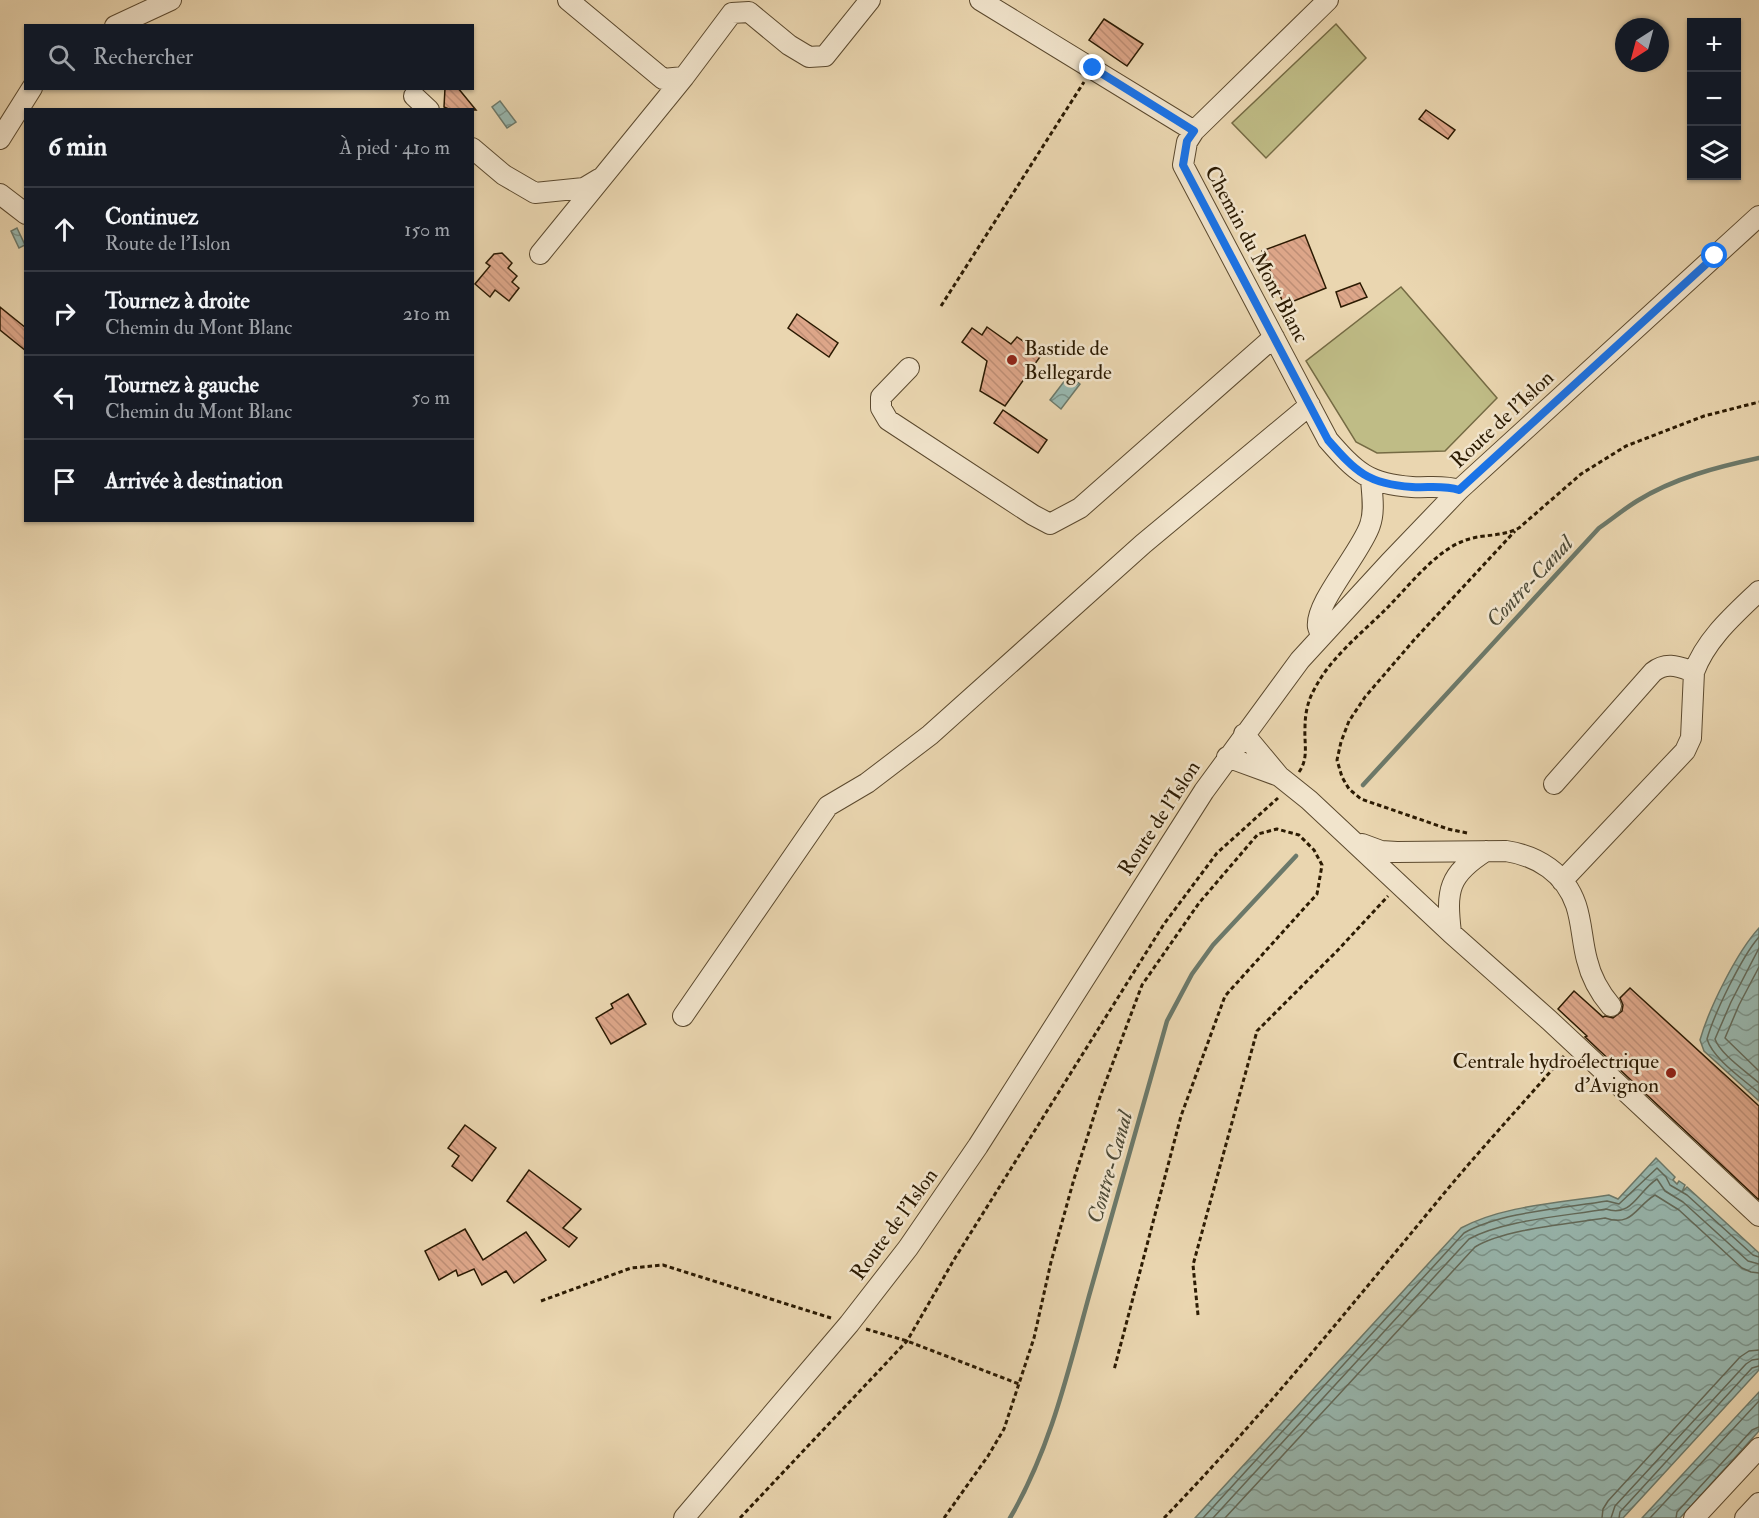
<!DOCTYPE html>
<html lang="fr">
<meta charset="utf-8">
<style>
:root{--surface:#171b24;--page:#20242c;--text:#f1f3f6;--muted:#9ea1a6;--line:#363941}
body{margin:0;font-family:"IM FELL Double Pica",serif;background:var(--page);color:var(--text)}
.controls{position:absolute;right:18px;top:18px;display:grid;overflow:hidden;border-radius:0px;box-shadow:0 2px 4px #0004}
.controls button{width:54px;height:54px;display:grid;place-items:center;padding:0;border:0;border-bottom:2px solid var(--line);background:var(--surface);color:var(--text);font:30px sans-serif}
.compass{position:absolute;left:1615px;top:18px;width:54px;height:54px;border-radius:50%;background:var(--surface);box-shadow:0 2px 4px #0004;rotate:216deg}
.stop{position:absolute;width:18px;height:18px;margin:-14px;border:4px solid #1a73e8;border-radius:50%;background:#fff}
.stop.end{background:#1a73e8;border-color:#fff;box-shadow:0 2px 6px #0008}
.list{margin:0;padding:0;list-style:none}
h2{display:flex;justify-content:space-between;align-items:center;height:78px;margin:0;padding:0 24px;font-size:26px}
h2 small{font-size:20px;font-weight:400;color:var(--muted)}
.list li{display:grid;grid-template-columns:39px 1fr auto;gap:18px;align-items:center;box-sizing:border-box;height:84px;padding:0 24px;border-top:2px solid var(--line)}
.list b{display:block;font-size:22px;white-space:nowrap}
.list p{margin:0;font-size:20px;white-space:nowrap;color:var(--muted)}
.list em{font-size:20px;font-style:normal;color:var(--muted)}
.icon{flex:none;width:33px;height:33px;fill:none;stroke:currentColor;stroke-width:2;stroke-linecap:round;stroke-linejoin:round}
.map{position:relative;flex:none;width:1759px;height:1518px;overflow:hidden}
.search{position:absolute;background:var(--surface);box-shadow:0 2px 4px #0004;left:24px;top:24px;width:450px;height:66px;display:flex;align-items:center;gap:15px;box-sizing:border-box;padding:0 21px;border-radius:0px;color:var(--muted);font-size:22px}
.panel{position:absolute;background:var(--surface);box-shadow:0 2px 4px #0004;left:24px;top:108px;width:450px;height:414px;border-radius:0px}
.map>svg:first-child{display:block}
.grass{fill:#bfbc86;stroke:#756b44;stroke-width:1.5}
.water{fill:url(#water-waves);stroke:#6c796a;stroke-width:1.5}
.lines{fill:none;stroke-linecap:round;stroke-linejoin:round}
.shore{stroke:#626959;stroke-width:1.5}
.stream{stroke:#6c796a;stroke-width:4.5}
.building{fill:url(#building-back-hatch);stroke:#2b1a02;stroke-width:1.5}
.minor-casing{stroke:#5b492e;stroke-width:22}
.path{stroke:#2b1a02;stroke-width:3;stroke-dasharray:4.5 3;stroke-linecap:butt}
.minor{stroke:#f1e4cc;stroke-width:20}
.route{stroke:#1a73e8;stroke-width:8}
.poi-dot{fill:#8f2418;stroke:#f1e4cc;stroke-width:2}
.labels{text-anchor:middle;stroke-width:5;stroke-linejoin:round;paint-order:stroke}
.street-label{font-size:21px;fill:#2b1a02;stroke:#f1e4cc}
.poi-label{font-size:21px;fill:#2b1a02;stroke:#f1e4cc;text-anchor:start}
.water-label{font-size:22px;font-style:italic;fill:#4c4936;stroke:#f1e4cc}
</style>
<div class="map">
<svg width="1759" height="1518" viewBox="0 0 1759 1518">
<defs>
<pattern id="water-waves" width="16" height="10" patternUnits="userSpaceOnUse" patternTransform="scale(1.5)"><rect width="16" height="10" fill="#98b8b0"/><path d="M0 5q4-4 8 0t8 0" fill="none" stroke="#7c958d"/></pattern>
<pattern id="building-back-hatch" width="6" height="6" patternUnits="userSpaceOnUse" patternTransform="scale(1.5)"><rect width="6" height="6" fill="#dda689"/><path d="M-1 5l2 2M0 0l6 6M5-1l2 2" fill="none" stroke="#be8e75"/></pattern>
</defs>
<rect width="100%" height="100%" fill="#ead6b0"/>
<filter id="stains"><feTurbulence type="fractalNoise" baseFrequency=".00333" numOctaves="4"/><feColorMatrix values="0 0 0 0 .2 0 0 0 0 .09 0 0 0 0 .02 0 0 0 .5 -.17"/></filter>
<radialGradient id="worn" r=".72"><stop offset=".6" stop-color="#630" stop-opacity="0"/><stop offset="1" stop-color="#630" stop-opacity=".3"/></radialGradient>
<path class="grass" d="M1336 24 1366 58 1266 158 1232 123Z
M1401 287 1497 398 1445 451 1377 453 1356 442 1306 361Z"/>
<path class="water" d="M500 101 516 122 507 128 492 107Z
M17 228 25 245 19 248 11 231Z
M1069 375 1080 384 1061 409 1050 400Z
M1759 928V1101L1704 1051 1700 1040C1709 1008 1737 952 1759 928Z
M1656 1158 1675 1177 1673 1180 1677 1184 1679 1181 1685 1185 1682 1192 1687 1187 1759 1253V1370L1623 1518H1195L1461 1228C1504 1205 1561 1203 1609 1195L1618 1199Z
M1759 1392V1431L1680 1518H1642Z"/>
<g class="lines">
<path class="shore" d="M1759 937C1742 956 1714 1014 1707 1039 1713 1059 1743 1079 1759 1093
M1759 948 1731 1002 1715 1039C1720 1054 1747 1072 1759 1083
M1759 967 1739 1005 1725 1038 1759 1071
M1203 1518 1464 1233C1501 1212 1565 1208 1607 1201L1619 1204 1657 1168 1666 1177 1670 1185 1687 1195 1753 1255 1759 1257
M1213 1518 1469 1239C1503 1220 1566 1216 1606 1209 1632 1218 1638 1191 1657 1179L1665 1191 1683 1202 1748 1261 1759 1264
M1225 1518 1475 1247C1505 1229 1568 1224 1605 1218 1633 1227 1635 1207 1655 1195L1679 1210 1742 1268 1751 1272 1759 1273
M1602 1518 1603 1509 1608 1501 1740 1357 1749 1351 1759 1350
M1611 1518 1615 1506 1746 1364 1752 1360 1759 1359
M1619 1518 1620 1512 1752 1368 1759 1366
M1650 1518 1759 1401
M1676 1518 1677 1512 1752 1430 1759 1427"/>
<path class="stream" d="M1363 785 1599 528C1612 519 1624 509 1637 501 1674 478 1717 467 1759 458
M1010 1518C1050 1450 1068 1372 1089 1296 1115 1204 1141 1113 1167 1021L1192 974 1213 945 1296 856"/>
</g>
<path class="building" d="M1104 19 1143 44 1127 66 1089 40Z
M445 88H458L476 110H451L444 107Z
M1426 110 1455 130 1448 139 1419 119Z
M1305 235 1326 288 1284 305 1262 251Z
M502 253 512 263 508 268 517 276 512 282 519 288 509 301 495 290 490 297 475 284 490 266 486 263 494 254Z
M1360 283 1367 297 1341 307 1336 292Z
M0 307 26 328V351L0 330Z
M797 314 838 343 829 357 788 328Z
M987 327 1011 344 1017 337 1042 354 1005 406 980 391 987 361 962 342 972 328 982 335Z
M1003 410 1047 440 1038 453 994 423Z
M1630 988 1759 1106V1200L1585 1037 1587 1036 1558 1009 1574 991 1603 1017 1605 1016 1613 1018 1622 1011 1623 1005 1620 998Z
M628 994 646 1024 611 1044 596 1018 613 1008 611 1004Z
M465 1125 496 1148 472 1181 452 1166 459 1156 448 1148Z
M529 1170 581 1209 563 1228 577 1238 569 1247 507 1201Z
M465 1229 483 1260 526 1232 546 1260 514 1283 506 1271 482 1285 474 1269 458 1276 456 1270 439 1280 425 1251Z"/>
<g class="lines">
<g class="minor-casing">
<path id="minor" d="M568 0 663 79 684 77
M980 0 1194 131
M1328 0 1194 131 1187 142 1183 165 1328 440C1356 472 1368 484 1412 487 1428 488 1444 485 1459 490
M115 26 171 0
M414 96 429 110
M0 139 32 88
M472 148 504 175 535 193 584 188 599 179
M0 194 26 214
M540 254 684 77 732 13 749 12 789 45 809 57 825 56 870 0
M909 368 881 397V408L888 420 1033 515 1050 524 1080 508 1274 337
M1321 636C1321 634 1318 628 1318 627 1314 604 1362 551 1370 525 1375 511 1372 494 1371 479
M1244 734 1279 776
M1227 757 1279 776 1309 800 1451 933 1549 1020 1759 1216
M1554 784 1653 672C1667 661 1679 667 1694 672
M1362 844 1381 851 1397 852 1506 851C1538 856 1565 873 1576 905 1582 923 1582 942 1587 960 1591 977 1600 993 1611 1006
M1562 881 1685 751 1691 738 1694 672C1706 639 1734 615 1759 591
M1451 933C1446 890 1448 875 1486 851
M683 1016 828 806 867 783 930 735 1143 544 1310 405
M684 1518 849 1324 908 1248 978 1146 1204 791 1300 660 1390 562 1459 490 1759 216
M1694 1518 1759 1448
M1745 1518 1759 1503"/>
</g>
<path class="path" d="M941 306 1084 82
M1299 772C1309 758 1304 743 1305 728 1305 713 1308 700 1315 688 1331 657 1362 633 1386 609 1407 588 1434 553 1461 542 1480 533 1500 538 1519 528L1581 474 1626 446 1704 416 1759 402
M1467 833 1448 829 1361 799 1349 789 1342 777 1337 760 1341 742 1349 721 1365 697 1414 640 1515 531
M541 1301 631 1268 663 1265 831 1318
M1198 1315 1193 1265 1257 1031 1337 951 1388 896
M866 1329 907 1341 1019 1384
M740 1518 907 1341 955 1258 1164 924 1217 853 1278 798
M944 1518 988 1456 1004 1429 1034 1338 1051 1262 1074 1179 1100 1097 1142 985 1199 903 1258 834 1277 829 1299 835 1314 850 1322 865 1317 894 1225 996 1181 1116 1114 1370
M1164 1518C1259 1420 1345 1313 1432 1208 1474 1156 1520 1107 1564 1056"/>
<use href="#minor" class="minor"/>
</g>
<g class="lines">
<path class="route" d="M1093 68 1194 131 1187 141 1183 165 1328 440C1356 472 1368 484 1412 487 1428 488 1444 485 1459 490L1715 256"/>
</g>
<g class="poi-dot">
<circle cx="1012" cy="360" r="6"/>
<circle cx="1671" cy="1073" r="6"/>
</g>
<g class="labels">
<g class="street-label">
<text transform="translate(1257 254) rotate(62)" y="7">Chemin du Mont Blanc</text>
<text transform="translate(1502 419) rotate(-43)" y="7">Route de l'Islon</text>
<text transform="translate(1159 818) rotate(-57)" y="7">Route de l'Islon</text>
<text transform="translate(894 1224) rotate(-54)" y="7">Route de l'Islon</text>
</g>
<g class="poi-label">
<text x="1024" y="355">Bastide de<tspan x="1024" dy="24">Bellegarde</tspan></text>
<text x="1659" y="1068" text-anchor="end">Centrale hydroélectrique<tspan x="1659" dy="24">d’Avignon</tspan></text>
</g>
<g class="water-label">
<text transform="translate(1529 581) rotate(-47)" y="8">Contre-Canal</text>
<text transform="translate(1109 1167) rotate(-74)" y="8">Contre-Canal</text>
</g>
</g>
<rect width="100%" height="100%" filter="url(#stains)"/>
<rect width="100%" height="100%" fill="url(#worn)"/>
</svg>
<div class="controls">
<button>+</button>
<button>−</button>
<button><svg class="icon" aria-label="layers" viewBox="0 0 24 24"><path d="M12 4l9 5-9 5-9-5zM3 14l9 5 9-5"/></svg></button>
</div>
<svg class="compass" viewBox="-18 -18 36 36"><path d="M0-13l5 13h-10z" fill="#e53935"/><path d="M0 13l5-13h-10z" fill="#9ea1a6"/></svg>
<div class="stop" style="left:1715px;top:256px"></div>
<div class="stop end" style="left:1093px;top:68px"></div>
<div class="search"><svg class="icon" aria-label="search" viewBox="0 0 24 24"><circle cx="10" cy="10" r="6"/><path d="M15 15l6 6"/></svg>Rechercher</div>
<section class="panel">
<h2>6 min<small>À pied · 410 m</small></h2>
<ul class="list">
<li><svg class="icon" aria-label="ahead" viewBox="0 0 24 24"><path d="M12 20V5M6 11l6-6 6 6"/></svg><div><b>Continuez</b><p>Route de l'Islon</p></div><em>150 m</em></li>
<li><svg class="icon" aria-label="right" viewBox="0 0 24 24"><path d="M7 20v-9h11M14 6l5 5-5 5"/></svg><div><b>Tournez à droite</b><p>Chemin du Mont Blanc</p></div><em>210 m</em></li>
<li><svg class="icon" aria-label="left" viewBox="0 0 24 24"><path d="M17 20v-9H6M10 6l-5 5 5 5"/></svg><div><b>Tournez à gauche</b><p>Chemin du Mont Blanc</p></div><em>50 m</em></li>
<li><svg class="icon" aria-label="arrive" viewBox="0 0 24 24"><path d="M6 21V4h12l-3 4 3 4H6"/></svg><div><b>Arrivée à destination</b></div></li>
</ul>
</section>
</div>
